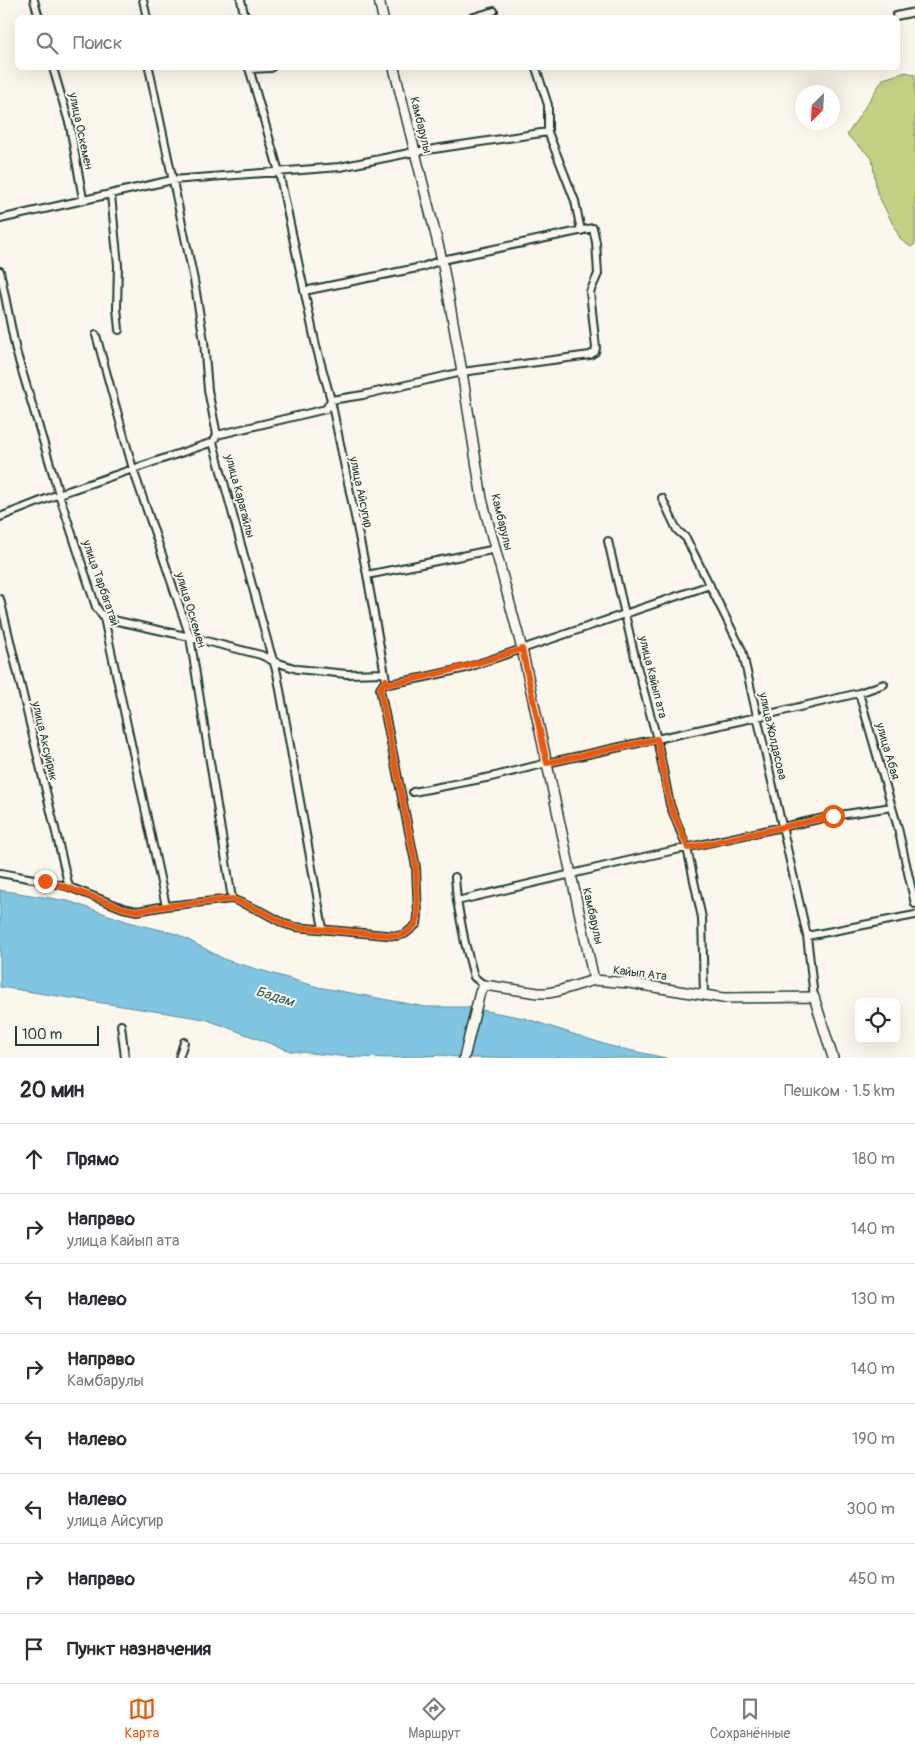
<!DOCTYPE html>
<html lang="ru">
<meta charset="utf-8">
<style>
:root{--surface:#fff;--page:#f2f2f3;--text:#2b2b33;--muted:#7c7c81;--line:#e1e1e2;--accent:#ea580c}
body{margin:0;font-family:Pangolin,sans-serif;background:var(--page);color:var(--text)}
.controls{position:absolute;right:15px;bottom:15px;display:grid;overflow:hidden;border-radius:8px;box-shadow:0 5px 20px #0002}
.controls button{width:45px;height:45px;display:grid;place-items:center;padding:0;border:0;border-bottom:1px solid var(--line);background:var(--surface);color:var(--text);font:25px sans-serif}
.compass{position:absolute;left:795px;top:85px;width:45px;height:45px;border-radius:50%;background:var(--surface);box-shadow:0 5px 20px #0002;rotate:204deg}
.scale{position:absolute;left:15px;bottom:12px;width:84px;box-sizing:border-box;padding-left:5px;border:2px solid #1f3d34;border-top:0;font-size:14px;line-height:18px;white-space:nowrap;color:#1f3d34;-webkit-text-stroke:4px #fbf7ec;paint-order:stroke}
.stop{position:absolute;width:15px;height:15px;margin:-11px;border:4px solid #ea580c;border-radius:50%;background:#fff}
.stop.end{background:#ea580c;border-color:#fff;box-shadow:0 1px 5px #0008}
.list{margin:0;padding:0;list-style:none}
h2{display:flex;justify-content:space-between;align-items:center;height:65px;margin:0;padding:0 20px;font-size:21px}
h2 small{font-size:16px;font-weight:400;color:var(--muted)}
.list li{display:grid;grid-template-columns:32px 1fr auto;gap:15px;align-items:center;box-sizing:border-box;height:70px;padding:0 20px;border-top:1px solid var(--line)}
.list b{display:block;font-size:19px;white-space:nowrap}
.list p{margin:0;font-size:16px;white-space:nowrap;color:var(--muted)}
.list em{font-size:16px;font-style:normal;color:var(--muted)}
.icon{flex:none;width:28px;height:28px;fill:none;stroke:currentColor;stroke-width:2;stroke-linecap:round;stroke-linejoin:round}
.map{position:relative;flex:none;width:915px;height:1058px;overflow:hidden}
.search{position:absolute;background:var(--surface);box-shadow:0 5px 20px #0002;left:15px;right:15px;top:15px;height:55px;display:flex;align-items:center;gap:12px;box-sizing:border-box;padding:0 18px;border-radius:8px;color:var(--muted);font-size:19px}
.sheet{height:625px;background:var(--surface)}
nav{display:flex;justify-content:space-around;align-items:center;box-sizing:border-box;height:70px;border-top:1px solid var(--line);background:var(--surface);font-size:14px;color:var(--muted)}
nav a{display:grid;justify-items:center;gap:2px}
nav .on{color:var(--accent)}
.map>svg:first-child{display:block}
.green{fill:#c4d084;stroke:#72865c}
.water{fill:#80c5e1;stroke:#598f9c}
.lines{fill:none;stroke-linecap:round;stroke-linejoin:round}
.street-casing{stroke:#1f3d34;stroke-width:10}
.secondary-casing{stroke:#1f3d34;stroke-width:12}
.street{stroke:#fbf7ec;stroke-width:6}
.secondary{stroke:#fbf7ec;stroke-width:9}
.route{stroke:#ea580c;stroke-width:6}
.labels{text-anchor:middle;stroke-width:4;stroke-linejoin:round;paint-order:stroke}
.street-label{font-size:12px;fill:#1f3d34;stroke:#fbf7ec}
.water-label{font-size:14px;font-style:italic;fill:#375f5f;stroke:#fbf7ec}
</style>
<div class="map">
<svg width="915" height="1058" viewBox="0 0 915 1058">
<rect width="100%" height="100%" fill="#fbf7ec"/>
<filter id="ink" filterUnits="userSpaceOnUse"><feTurbulence type="fractalNoise" baseFrequency=".02" numOctaves="2"/><feDisplacementMap in="SourceGraphic" scale="10" xChannelSelector="R" yChannelSelector="G"/><feConvolveMatrix kernelMatrix="1 2 1 2 8 2 1 2 1" color-interpolation-filters="sRGB"/></filter>
<g filter="url(#ink)">
<path class="green" d="M906 72 915 75V244L911 247 901 240 877 193 872 158 847 135 883 79Z"/>
<path class="water" d="M0 890 68 901 129 922 177 934 226 960 318 987 426 1007H466L524 1018 610 1046 666 1058H465L441 1055 398 1058 350 1057 290 1051 205 1019 0 987Z"/>
<g class="lines">
<g class="street-casing">
<path id="street" d="M34 0 39 18
M143 0 147 18
M241 0 245 18
M896 16 915 12
M471 18 494 11
M53 68 70 126 83 199
M149 68 194 280 204 341 208 390 217 435 213 442 269 647 277 673 323 929
M536 68 548 105V132L575 201 581 231
M249 69 271 68
M111 195 118 265 117 308 119 330
M0 219 172 180 340 167 414 152 548 132
M0 271 16 351 59 494 96 607 104 618 166 906
M96 335 133 469 190 637 232 899
M217 435 326 409 331 400 363 395 462 372 590 355 595 352 596 348 590 292 598 274 596 242 593 228 442 260 422 267 304 291
M662 498 677 530 686 538 742 650 807 936 814 997
M0 517 59 494 213 442
M608 541 637 666 657 739 670 805 687 848 702 918 704 995
M367 575 496 549
M0 599 69 887
M104 618 190 637 261 655 273 661 297 669 347 674 384 673
M386 680 388 684 421 678 466 668 710 585
M859 693 898 828 915 904
M413 792 491 777 547 763 757 717 859 693 884 684
M0 873 45 881 69 887 123 908 137 911 166 906 232 899 263 912 285 924 295 927 397 936 405 934 417 924 418 916 416 867 380 689 386 680 367 575 331 400 316 346 279 172 249 68
M455 877 457 901 465 943 474 977 484 985
M457 901 648 856 833 816 892 807
M807 936 915 915
M121 1025 125 1058
M179 1058 184 1042"/>
</g>
<g class="secondary-casing">
<path id="secondary" d="M379 0 383 18
M394 68 442 260 462 372 482 499 522 649 594 980
M464 1058 480 992 484 985 538 993H548L558 991 594 980 629 983 723 998 814 997 833 1058"/>
</g>
<use href="#street" class="street"/>
<use href="#secondary" class="secondary"/>
</g>
</g>
<g class="lines" filter="url(#ink)">
<path class="route" d="M45 881 69 888 123 908 137 911 166 906 232 899 263 912 285 924 295 927 397 936 405 934 416 924 418 916 416 867 380 689 386 680 388 684C435 676 477 664 522 649L547 763 657 739 670 805 688 848 833 816"/>
</g>
<g class="labels">
<g class="street-label">
<text transform="translate(421 125) rotate(76)" y="4">Камбарулы</text>
<text transform="translate(81 131) rotate(78)" y="4">улица Оскемен</text>
<text transform="translate(361 492) rotate(78)" y="4">улица Айсугир</text>
<text transform="translate(240 496) rotate(75)" y="4">улица Карагайлы</text>
<text transform="translate(502 522) rotate(76)" y="4">Камбарулы</text>
<text transform="translate(101 583) rotate(71)" y="4">улица Тарбагатай</text>
<text transform="translate(191 610) rotate(73)" y="4">улица Оскемен</text>
<text transform="translate(653 677) rotate(76)" y="4">улица Кайып ата</text>
<text transform="translate(773 736) rotate(77)" y="4">улица Жолдасова</text>
<text transform="translate(45 741) rotate(77)" y="4">улица Аксуйрик</text>
<text transform="translate(888 751) rotate(74)" y="4">улица Абая</text>
<text transform="translate(593 916) rotate(77)" y="4">Камбарулы</text>
<text transform="translate(640 973) rotate(7)" y="4">Кайып Ата</text>
</g>
<g class="water-label">
<text transform="translate(275 996) rotate(17)" y="5">Бадам</text>
</g>
</g>
</svg>
<div class="controls">
<button><svg class="icon" aria-label="locate" viewBox="0 0 24 24"><circle cx="12" cy="12" r="6"/><path d="M12 2v4M12 18v4M2 12h4M18 12h4"/></svg></button>
</div>
<svg class="compass" viewBox="-18 -18 36 36"><path d="M0-13l5 13h-10z" fill="#e53935"/><path d="M0 13l5-13h-10z" fill="#7c7c81"/></svg>
<div class="scale">100 m</div>
<div class="stop" style="left:833px;top:816px"></div>
<div class="stop end" style="left:45px;top:881px"></div>
<div class="search"><svg class="icon" aria-label="search" viewBox="0 0 24 24"><circle cx="10" cy="10" r="6"/><path d="M15 15l6 6"/></svg>Поиск</div>
</div>
<section class="sheet">
<h2>20 мин<small>Пешком · 1.5 km</small></h2>
<ul class="list">
<li><svg class="icon" aria-label="ahead" viewBox="0 0 24 24"><path d="M12 20V5M6 11l6-6 6 6"/></svg><div><b>Прямо</b></div><em>180 m</em></li>
<li><svg class="icon" aria-label="right" viewBox="0 0 24 24"><path d="M7 20v-9h11M14 6l5 5-5 5"/></svg><div><b>Направо</b><p>улица Кайып ата</p></div><em>140 m</em></li>
<li><svg class="icon" aria-label="left" viewBox="0 0 24 24"><path d="M17 20v-9H6M10 6l-5 5 5 5"/></svg><div><b>Налево</b></div><em>130 m</em></li>
<li><svg class="icon" aria-label="right" viewBox="0 0 24 24"><path d="M7 20v-9h11M14 6l5 5-5 5"/></svg><div><b>Направо</b><p>Камбарулы</p></div><em>140 m</em></li>
<li><svg class="icon" aria-label="left" viewBox="0 0 24 24"><path d="M17 20v-9H6M10 6l-5 5 5 5"/></svg><div><b>Налево</b></div><em>190 m</em></li>
<li><svg class="icon" aria-label="left" viewBox="0 0 24 24"><path d="M17 20v-9H6M10 6l-5 5 5 5"/></svg><div><b>Налево</b><p>улица Айсугир</p></div><em>300 m</em></li>
<li><svg class="icon" aria-label="right" viewBox="0 0 24 24"><path d="M7 20v-9h11M14 6l5 5-5 5"/></svg><div><b>Направо</b></div><em>450 m</em></li>
<li><svg class="icon" aria-label="arrive" viewBox="0 0 24 24"><path d="M6 21V4h12l-3 4 3 4H6"/></svg><div><b>Пункт назначения</b></div></li>
</ul>
</section>
<nav>
<a class="on"><svg class="icon" aria-label="map" viewBox="0 0 24 24"><path d="M3 6l6-2 6 2 6-2v14l-6 2-6-2-6 2zM9 4v14M15 6v14"/></svg>Карта</a>
<a><svg class="icon" aria-label="directions" viewBox="0 0 24 24"><path d="M12 3l9 9-9 9-9-9zM9 14v-3h6M13 9l2 2-2 2"/></svg>Маршрут</a>
<a><svg class="icon" aria-label="saved" viewBox="0 0 24 24"><path d="M7 4h10v16l-5-4-5 4z"/></svg>Сохранённые</a>
</nav>
